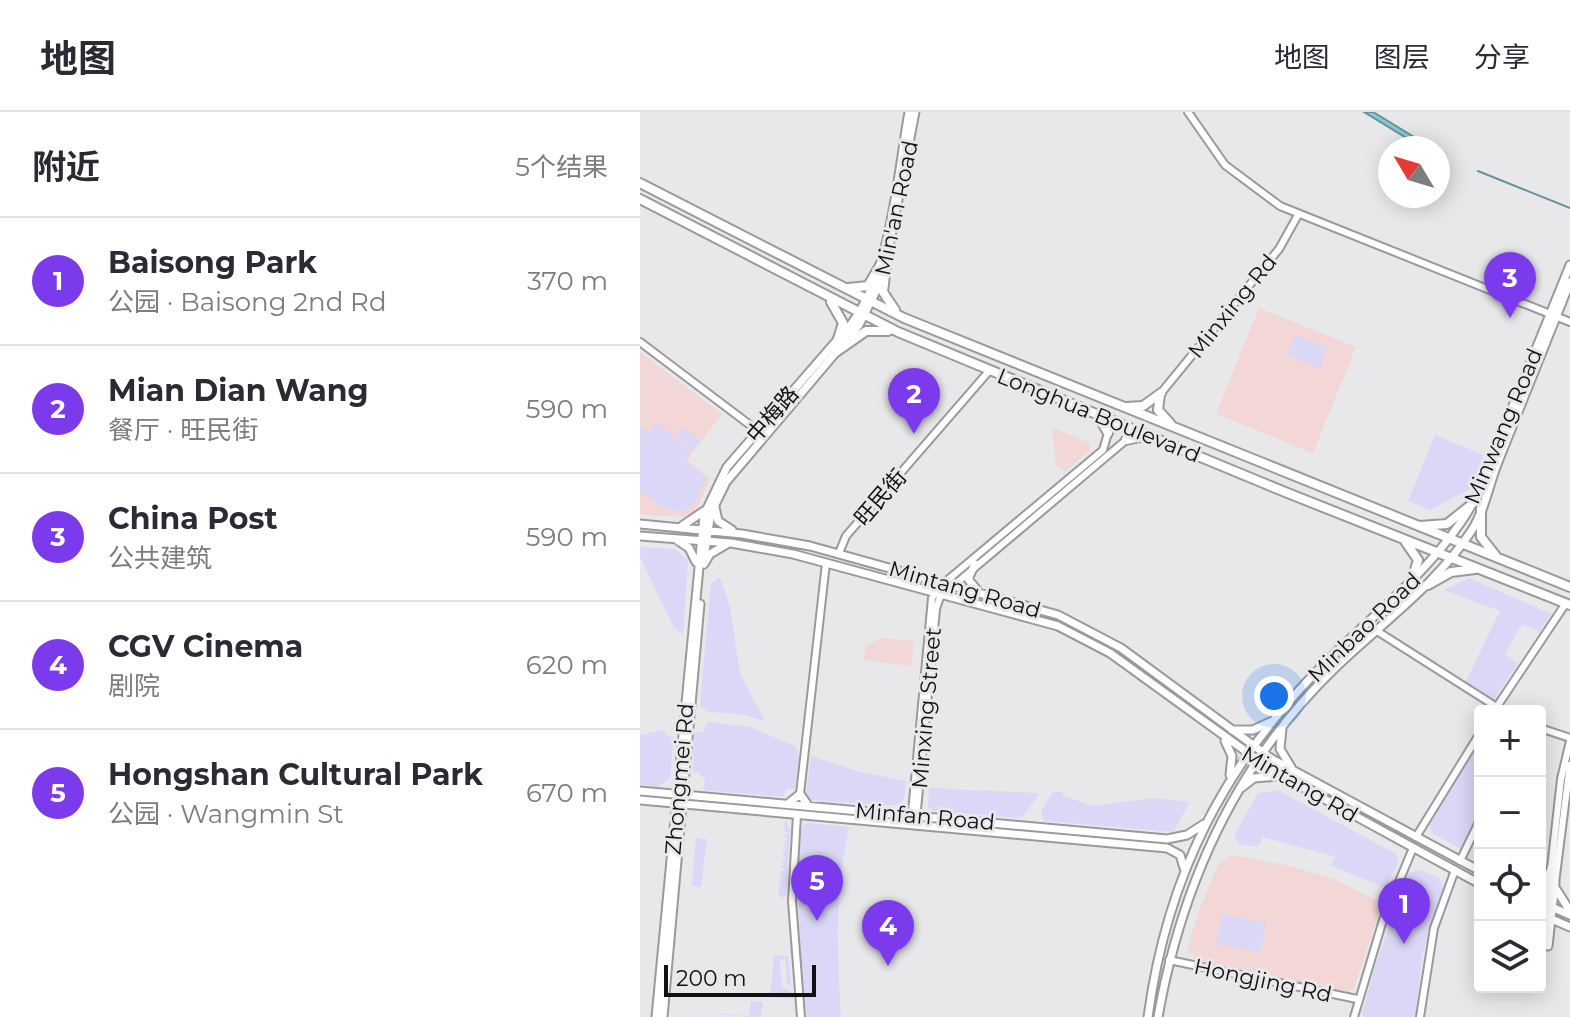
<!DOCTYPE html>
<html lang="zh">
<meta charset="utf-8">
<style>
:root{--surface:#fff;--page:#f2f2f3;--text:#2b2b33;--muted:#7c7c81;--line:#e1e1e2;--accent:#7c3aed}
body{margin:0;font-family:Montserrat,"Noto Sans SC",sans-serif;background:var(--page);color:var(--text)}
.controls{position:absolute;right:24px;bottom:24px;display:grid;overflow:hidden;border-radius:8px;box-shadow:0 4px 20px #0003}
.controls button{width:72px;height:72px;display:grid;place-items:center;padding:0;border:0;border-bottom:2px solid var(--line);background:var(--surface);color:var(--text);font:40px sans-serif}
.compass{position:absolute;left:738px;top:24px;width:72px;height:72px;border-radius:50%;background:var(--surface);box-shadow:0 4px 20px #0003;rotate:308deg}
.scale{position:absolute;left:24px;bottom:20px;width:152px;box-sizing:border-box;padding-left:8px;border:4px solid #111113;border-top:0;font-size:22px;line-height:28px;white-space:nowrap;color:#111113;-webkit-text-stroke:6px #e8e8eb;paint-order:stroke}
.you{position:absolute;left:634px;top:584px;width:28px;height:28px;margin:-20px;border:6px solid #fff;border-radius:50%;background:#1a73e8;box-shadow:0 0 0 12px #1a73e833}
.badge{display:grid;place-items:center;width:52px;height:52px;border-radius:50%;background:var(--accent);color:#fff;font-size:26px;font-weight:700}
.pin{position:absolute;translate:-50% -66px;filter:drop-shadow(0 2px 4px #0008)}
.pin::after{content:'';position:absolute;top:42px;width:28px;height:24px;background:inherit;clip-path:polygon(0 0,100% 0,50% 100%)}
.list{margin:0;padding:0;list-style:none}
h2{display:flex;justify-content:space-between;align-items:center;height:104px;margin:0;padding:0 32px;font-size:34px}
h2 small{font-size:26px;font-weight:400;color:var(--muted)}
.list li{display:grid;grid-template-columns:52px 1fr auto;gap:24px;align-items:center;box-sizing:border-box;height:128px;padding:0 32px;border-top:2px solid var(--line)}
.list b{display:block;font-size:30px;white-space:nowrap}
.list p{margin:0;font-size:26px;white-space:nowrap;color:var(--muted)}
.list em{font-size:26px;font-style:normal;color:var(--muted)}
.icon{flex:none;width:44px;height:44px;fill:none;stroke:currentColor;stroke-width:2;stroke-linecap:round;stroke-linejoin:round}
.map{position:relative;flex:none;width:930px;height:905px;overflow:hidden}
header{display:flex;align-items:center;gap:48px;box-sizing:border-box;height:112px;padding:0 40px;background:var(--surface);border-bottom:2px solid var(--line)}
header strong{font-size:38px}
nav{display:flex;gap:44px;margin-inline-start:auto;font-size:28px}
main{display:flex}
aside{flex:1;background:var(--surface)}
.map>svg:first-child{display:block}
.education{fill:#f2d7d6}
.green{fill:#dad7f7}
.water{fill:#8acad5;stroke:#66929b;stroke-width:2}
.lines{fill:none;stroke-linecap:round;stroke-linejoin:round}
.stream{stroke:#66929b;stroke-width:2}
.tertiary-casing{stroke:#9a999d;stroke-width:10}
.secondary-casing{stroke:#9a999d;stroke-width:11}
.primary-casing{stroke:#9a999d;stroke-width:12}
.tertiary{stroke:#fff;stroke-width:6}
.secondary{stroke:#fff;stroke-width:7}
.primary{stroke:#fff;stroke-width:8}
.labels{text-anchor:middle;stroke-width:6;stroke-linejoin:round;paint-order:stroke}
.street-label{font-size:22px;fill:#111113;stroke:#e8e8eb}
</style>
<header>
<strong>地图</strong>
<nav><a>地图</a><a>图层</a><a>分享</a></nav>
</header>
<main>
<aside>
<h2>附近<small>5个结果</small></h2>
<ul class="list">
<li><span class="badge">1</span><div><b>Baisong Park</b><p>公园 · Baisong 2nd Rd</p></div><em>370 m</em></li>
<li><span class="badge">2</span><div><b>Mian Dian Wang</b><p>餐厅 · 旺民街</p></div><em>590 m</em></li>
<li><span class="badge">3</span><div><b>China Post</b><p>公共建筑</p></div><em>590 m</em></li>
<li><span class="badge">4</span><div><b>CGV Cinema</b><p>剧院</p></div><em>620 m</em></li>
<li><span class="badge">5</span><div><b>Hongshan Cultural Park</b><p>公园 · Wangmin St</p></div><em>670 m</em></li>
</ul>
</aside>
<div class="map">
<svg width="930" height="905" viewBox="0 0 930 905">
<rect width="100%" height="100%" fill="#e8e8eb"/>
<path class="education" d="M619 196 716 235 673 341 576 302Z
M0 240 82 302 47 348 70 367 57 397 48 405 0 403Z
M412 315 450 331V338L425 360 416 354Z
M240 526 274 529 271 554 223 548 226 534Z
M592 743 646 753 694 767 736 788 740 798 714 876 707 880 556 848 547 836 561 794 578 752Z"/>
<path class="green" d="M655 223 687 236 679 256 647 243Z
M16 311 33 324 26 334 35 325 52 339 45 349 67 366C59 376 60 391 45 399L22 396 0 379V314L9 321Z
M43 315 60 329 53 338 36 324Z
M795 323 844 343 830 377 790 398 768 389Z
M0 435 35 437 48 449 43 522 34 516 0 445Z
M80 465 90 495 100 562 125 609 100 602 67 600 60 593 71 471Z
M829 466 911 502 898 522 897 517 882 512 865 542 878 552 854 586 825 571 860 499 804 478Z
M67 610 110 615 155 634 159 644 155 677H147L143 685 63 678 65 668 58 660H53L54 621 63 620Z
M24 618 27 624 34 625 30 666 19 675 0 672V623Z
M840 630V700L821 737 792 721 790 712Z
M171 644 220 660 266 669 264 687 256 694 171 688 166 682Z
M289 676 400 681 383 704 378 706 294 699 288 694Z
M638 678 756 742 759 750 745 776 690 753 696 745 623 725 618 735 599 732 594 724 618 681Z
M413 680H422L424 684 452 694 515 686 550 690 533 720 404 709 401 699Z
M145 708 150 717 146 784 142 786 138 782 141 759H145L141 753H145L141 749 146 747 142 741 147 738 143 735 147 732 143 731 148 726 144 725 148 720 144 719Z
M167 711 209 715C195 779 197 840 201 905H167C157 841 157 781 161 716Z
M56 726 67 727 61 775 52 774Z
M780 758 799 766 803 777 782 843 776 905H724L722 902 736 851 769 761Z
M582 802 626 811 620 840 576 832Z
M134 843 148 844 151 874 147 871 145 847 140 848 142 874 152 881 153 887 130 885Z
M111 889 123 890 121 905 39 899 109 905Z"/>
<path class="water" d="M724 0H733L792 36H783Z"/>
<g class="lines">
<path class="stream" d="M838 59 930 96"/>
<g class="tertiary-casing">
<path id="tertiary" d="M548 0 585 53 640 94 930 210
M0 230 118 319
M521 281 639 137 658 103
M199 441 206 424 349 259
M737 519 863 599
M854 599 926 491
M900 616 930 626
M160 682 186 451
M157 703 152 789 161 905
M276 708 296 497 300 485 486 328
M271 711 292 486 304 471 463 338 468 321
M776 725 840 621
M820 749 840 708
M911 756 921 667 930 629
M915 771 930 653
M529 848 717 887
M714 905 743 808 773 736
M780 905 794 816 815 758"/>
</g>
<g class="secondary-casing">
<path id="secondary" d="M75 395 78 409 92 418
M0 412 102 422 170 434 418 503 481 536 632 647 840 759
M42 414 64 399
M0 424 91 431 153 442 418 514 470 541 633 659 840 772
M37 428 49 436 56 450
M63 452 71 401 86 370 219 213 243 165 275 0
M64 452 70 442 87 432
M335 452 328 467 337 478
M642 616 640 637 651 655
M592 618H613L630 610
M585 629 592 644 590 663
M601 676 614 666 637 664
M0 679 527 727 547 723 564 712
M0 688 527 736 540 743 544 756
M149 691 160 682 167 692
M900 773 909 761
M916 777 930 799
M900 790 930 803
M900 802 930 815
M903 832 911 756
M908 834 915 771
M16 905 64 403 87 355 212 211C252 156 257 66 269 0
M23 905 60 492
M508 905C527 763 585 650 687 549 733 503 784 464 821 410 841 382 851 348 864 316 886 262 908 208 930 153
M518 905C542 770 596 651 696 555 743 510 796 473 832 418 845 398 849 372 858 350 882 290 906 230 930 170"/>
</g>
<g class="primary-casing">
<path id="primary" d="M0 71 264 206 930 475
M0 87 258 220 645 380 930 493
M246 154 243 180 255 198
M208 176 228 174 239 155
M191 190 203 211 198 227
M196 240 226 219H248
M520 282 518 298 530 311
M486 295 503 294 521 281
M458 304 468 321
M486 328 505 324
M841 397V425L856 444
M780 414 807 412 832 392
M765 429 778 448 771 471
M788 473 811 460 835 457"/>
</g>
<use href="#tertiary" class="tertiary"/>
<use href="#secondary" class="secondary"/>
<use href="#primary" class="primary"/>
</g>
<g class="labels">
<g class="street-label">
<text transform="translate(256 96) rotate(-78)" y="8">Min'an Road</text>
<text transform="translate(592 194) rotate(-51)" y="8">Minxing Rd</text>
<text transform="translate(132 302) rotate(-49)" y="8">中梅路</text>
<text transform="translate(459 303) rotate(22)" y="8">Longhua Boulevard</text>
<text transform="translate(863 314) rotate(-67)" y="8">Minwang Road</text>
<text transform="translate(240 385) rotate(-49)" y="8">旺民街</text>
<text transform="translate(325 477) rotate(16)" y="8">Mintang Road</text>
<text transform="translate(724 515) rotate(-44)" y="8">Minbao Road</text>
<text transform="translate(286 596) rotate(-85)" y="8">Minxing Street</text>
<text transform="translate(39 667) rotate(-85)" y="8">Zhongmei Rd</text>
<text transform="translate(660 672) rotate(30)" y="8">Mintang Rd</text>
<text transform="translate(285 704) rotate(5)" y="8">Minfan Road</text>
<text transform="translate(623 868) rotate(12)" y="8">Hongjing Rd</text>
</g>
</g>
</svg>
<div class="controls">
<button>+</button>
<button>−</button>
<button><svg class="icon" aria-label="locate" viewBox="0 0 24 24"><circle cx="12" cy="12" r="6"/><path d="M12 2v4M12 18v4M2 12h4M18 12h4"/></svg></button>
<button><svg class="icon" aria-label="layers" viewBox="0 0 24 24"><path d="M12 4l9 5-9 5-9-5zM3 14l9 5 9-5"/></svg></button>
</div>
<svg class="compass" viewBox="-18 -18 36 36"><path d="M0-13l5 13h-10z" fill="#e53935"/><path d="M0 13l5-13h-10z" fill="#7c7c81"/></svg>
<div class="scale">200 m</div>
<div class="you"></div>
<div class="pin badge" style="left:764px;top:832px">1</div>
<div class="pin badge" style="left:274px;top:322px">2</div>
<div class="pin badge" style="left:870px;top:206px">3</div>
<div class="pin badge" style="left:248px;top:854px">4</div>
<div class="pin badge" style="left:177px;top:809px">5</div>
</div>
</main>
